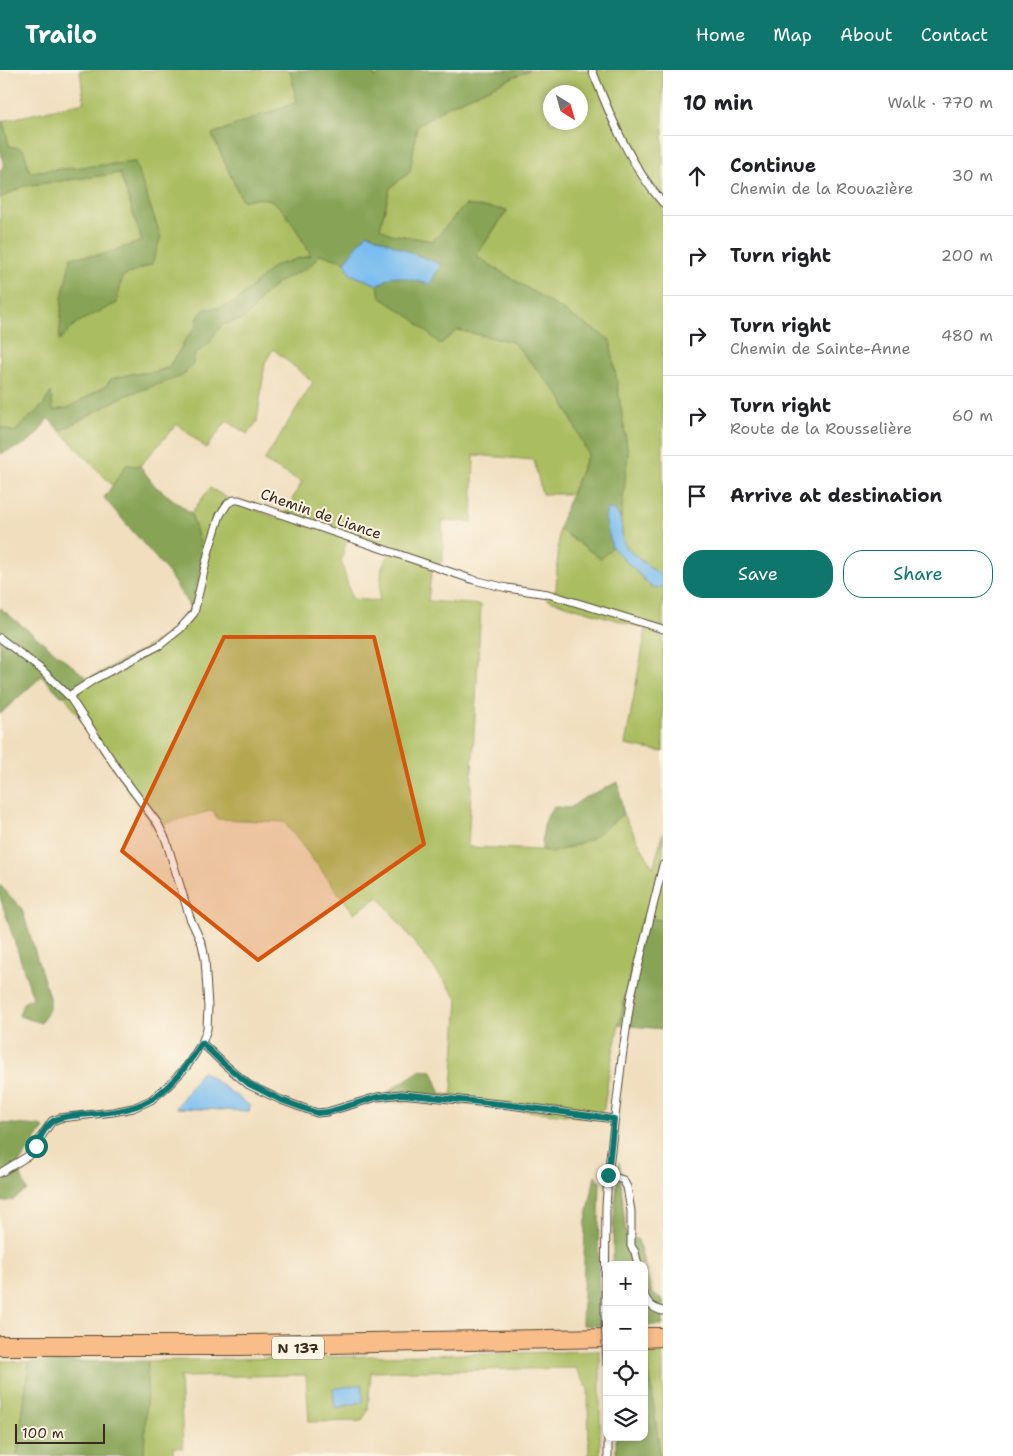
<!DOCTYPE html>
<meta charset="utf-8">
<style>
:root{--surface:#fff;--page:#f6f6f6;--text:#202124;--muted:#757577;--line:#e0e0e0;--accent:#0f766e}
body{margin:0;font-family:"Shantell Sans",sans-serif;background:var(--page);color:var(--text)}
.controls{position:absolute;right:15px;bottom:15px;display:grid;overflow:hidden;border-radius:10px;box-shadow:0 2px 8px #0003}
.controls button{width:45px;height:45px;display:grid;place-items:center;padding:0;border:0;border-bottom:1px solid var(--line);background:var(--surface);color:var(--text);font:25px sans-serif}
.compass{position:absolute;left:543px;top:15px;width:45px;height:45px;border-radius:50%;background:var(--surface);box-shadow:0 2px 8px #0003;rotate:143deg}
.scale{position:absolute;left:15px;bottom:12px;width:90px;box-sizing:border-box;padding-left:5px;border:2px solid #3b2a1e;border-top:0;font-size:14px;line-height:18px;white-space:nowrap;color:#3b2a1e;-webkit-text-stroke:4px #fcf5e5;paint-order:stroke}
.stop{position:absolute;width:15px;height:15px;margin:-11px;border:4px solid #0f766e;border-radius:50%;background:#fff}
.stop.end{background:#0f766e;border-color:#fff;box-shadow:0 1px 5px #0008}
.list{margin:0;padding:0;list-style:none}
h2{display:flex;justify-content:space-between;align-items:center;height:65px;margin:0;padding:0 20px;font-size:21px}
h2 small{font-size:16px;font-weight:400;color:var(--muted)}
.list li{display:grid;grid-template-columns:32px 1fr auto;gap:15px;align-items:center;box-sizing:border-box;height:80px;padding:0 20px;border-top:1px solid var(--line)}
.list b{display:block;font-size:19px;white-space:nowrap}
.list p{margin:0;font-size:16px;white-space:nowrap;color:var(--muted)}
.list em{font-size:16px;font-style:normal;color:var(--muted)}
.actions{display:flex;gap:10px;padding:15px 20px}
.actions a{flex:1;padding:11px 0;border:1px solid var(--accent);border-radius:20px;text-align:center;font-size:18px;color:var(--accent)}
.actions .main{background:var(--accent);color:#fff}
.icon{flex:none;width:28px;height:28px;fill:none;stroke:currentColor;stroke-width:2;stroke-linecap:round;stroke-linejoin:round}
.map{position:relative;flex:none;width:663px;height:1386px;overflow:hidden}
header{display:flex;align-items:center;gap:30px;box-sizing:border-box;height:70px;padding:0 25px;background:var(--accent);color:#fff}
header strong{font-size:24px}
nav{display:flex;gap:28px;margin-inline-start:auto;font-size:18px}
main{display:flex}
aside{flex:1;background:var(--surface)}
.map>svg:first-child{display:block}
.green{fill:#aabd60;stroke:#72743f;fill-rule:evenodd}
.forest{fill:#87a456;stroke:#61673a}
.water{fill:#7abdf0;stroke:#5a7487}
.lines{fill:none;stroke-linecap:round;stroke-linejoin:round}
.minor-casing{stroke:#564536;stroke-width:9}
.highway-casing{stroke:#564536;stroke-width:12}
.minor{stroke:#fff;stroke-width:7}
.highway{stroke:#f8bd89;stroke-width:10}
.minor-bridge-casing{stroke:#564536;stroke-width:9;stroke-linecap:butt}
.minor-bridge{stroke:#fff;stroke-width:7}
.route{stroke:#0f766e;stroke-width:6}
.marked{fill:#d7540e;fill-opacity:0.2;stroke:#d7540e;stroke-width:4;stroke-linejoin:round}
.labels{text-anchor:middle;stroke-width:4;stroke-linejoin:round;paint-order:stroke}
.shield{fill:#fcf5e5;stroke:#75675a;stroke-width:1}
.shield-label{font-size:14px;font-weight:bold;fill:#3b2a1e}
.street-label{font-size:15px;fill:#3b2a1e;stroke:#fcf5e5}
</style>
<header>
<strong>Trailo</strong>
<nav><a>Home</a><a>Map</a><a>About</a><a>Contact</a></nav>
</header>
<main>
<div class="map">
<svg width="663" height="1386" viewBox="0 0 663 1386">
<rect width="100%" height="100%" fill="#fcf5e5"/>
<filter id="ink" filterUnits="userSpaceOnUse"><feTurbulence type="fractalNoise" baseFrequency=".02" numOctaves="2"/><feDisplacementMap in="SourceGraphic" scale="10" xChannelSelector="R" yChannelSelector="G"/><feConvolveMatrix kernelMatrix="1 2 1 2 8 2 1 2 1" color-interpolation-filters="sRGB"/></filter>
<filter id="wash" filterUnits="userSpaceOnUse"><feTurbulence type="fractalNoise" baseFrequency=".0096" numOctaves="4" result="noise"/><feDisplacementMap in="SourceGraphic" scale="20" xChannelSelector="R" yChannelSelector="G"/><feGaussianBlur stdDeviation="1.12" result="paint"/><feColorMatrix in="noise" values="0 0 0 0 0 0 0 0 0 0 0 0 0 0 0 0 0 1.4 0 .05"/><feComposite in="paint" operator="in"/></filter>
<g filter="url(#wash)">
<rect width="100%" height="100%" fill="#f0debe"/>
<path class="green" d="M80 0H290L297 32 212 65 242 130C250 129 259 128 267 129 284 132 302 171 311 185L274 196 234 233 219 238 205 239 198 247 197 256 185 270 180 280 168 297 155 302 132 304 111 309 106 316 68 338 53 341 51 323 44 334 14 362 0 357V128L24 116 120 103 142 172 101 185 71 187 60 270 76 253 117 233 122 207 152 193 135 92 30 102 23 79 9 76 3 51 84 32Z
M529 0H663V507L633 484 623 472 621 449 628 382 610 270 476 186 507 141 465 135 433 171 391 164 380 158 390 118 410 102 417 56 446 37ZM550 22H580V52H550Z
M320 184 345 192 350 204 378 215 380 227 413 249 440 274 458 260 513 272 561 327 588 384 571 424H542L534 390 474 385 472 452 442 451 443 490 431 504 428 531 481 535 468 777 542 780C569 787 603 760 623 744L653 798 663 763V850L642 849 610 997 604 1038 594 1048 451 1033 458 929 379 827 354 843 284 752 217 749 213 740 153 757C125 712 93 670 65 626L88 609 142 580 176 558 191 539 201 496 202 480 191 443 210 418 236 433 281 449 302 412 264 391 313 312 273 279 265 293 257 352 247 364 227 351 206 378 177 354 140 396 126 395 113 416 60 361 124 326 182 306 192 296 195 284 209 274 216 262 224 254 241 250 252 241 261 227 279 212 310 196ZM348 465 392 480 382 496 379 531 352 529 341 491Z
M559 459 601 488 612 477 652 518 663 517V682L625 675 646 559 546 529 556 520Z
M600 1281V1386H589L588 1319 576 1298 371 1302 368 1340 362 1351 309 1352 306 1305 180 1307 183 1378 173 1377V1386H144L148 1291Z
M647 1283H663V1386H660Z
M0 1291 29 1292 17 1386H0Z"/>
<path class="forest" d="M290 0H373L375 7 386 0H529L446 37 417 56 410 102 390 118 380 158 391 164 433 171 465 135 507 140 476 186 610 270 628 382 621 449 619 445 609 466 612 477 601 489 559 459 567 435 588 384 561 327 513 272 458 260 440 274 413 249 380 227 378 215 393 206 429 213 441 194 419 186 367 163 345 192 320 184 310 196 279 212 261 227 252 241 241 250 224 254 216 262 209 274 195 284 192 296 182 306 124 326 60 361 48 348C32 374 27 373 0 384V357L14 362 44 334 51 322 53 340 68 338 106 316 111 309 132 304 155 302 168 298 180 280 185 270 197 256 198 247 205 239 219 238 234 233 274 196 311 185C303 171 283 132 267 129 259 128 250 129 242 130L212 64 297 32Z
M3 51 9 76 23 79 30 102 135 92 161 167 152 194 122 207 117 233 76 253 59 271 62 228 71 187 101 185 142 171 120 103 24 116 0 128V100L4 97 0 80V52Z
M126 395 140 396 155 416 191 443 202 480 201 496 191 539 167 501 104 428Z
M0 538 75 598 88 609 65 626H61L42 606 0 644Z
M618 712 623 744 591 769 552 783 542 780C542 765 543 748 554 737L570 738 584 728Z
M0 815 22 839 49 927V939L41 953 19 946 23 933 33 928 0 827Z
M642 848 663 850V959L619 955Z
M421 1000 432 1001 441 1024 451 1025V1033L425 1030 377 1034 390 1020Z
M0 1053 40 1056 44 1058 17 1096 27 1120 13 1130 0 1132Z
M619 1092 626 1164 638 1170 652 1223 663 1231V1255H644V1195H613V1156Z
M595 1105 600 1111 598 1191 600 1256 582 1255 585 1156Z
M644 1283H647L660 1386H616V1367H644Z
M148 1291 144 1386H17L29 1292Z"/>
<path class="water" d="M367 163 419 186 441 194 430 214 393 206 378 215 350 204 345 192Z
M607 439 615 440C624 455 620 455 623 470 626 483 652 498 663 507V517L653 518 612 477 605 448Z
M202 1001 250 1036 249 1041 176 1038Z
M362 1314 363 1332 335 1338 333 1319Z"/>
</g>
<g filter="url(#ink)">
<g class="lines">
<g class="minor-casing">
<path id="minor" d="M592 0C611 47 629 94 663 133
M0 568 42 600 69 626 122 706 158 754 166 770 190 848 202 874 205 889 208 937 207 959 202 973 187 996 170 1014 151 1030 133 1038 113 1042 60 1048 52 1051 28 1086 0 1103
M69 626 93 610 160 575 180 559 194 543 209 480 220 445 228 433 234 430H239L474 510 507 518 548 524 663 559
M202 973 224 994 249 1015 281 1030 317 1043 327 1042 377 1027 401 1024 510 1035 614 1049
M608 1105 623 1110 627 1117 631 1141V1176L635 1182 638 1195
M644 1225C648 1234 653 1239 663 1241
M605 1245 606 1137 608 1105 622 988 631 926 663 795
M608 1367V1386"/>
</g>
<g class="highway-casing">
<path id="highway" d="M644 1263H663
M0 1271H188L607 1264
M644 1272 663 1271
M0 1280H238L607 1272"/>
</g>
<use href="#minor" class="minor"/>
<use href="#highway" class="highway"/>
<g class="minor-bridge-casing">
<path id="minor-bridge" d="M605 1245 607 1296"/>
</g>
<use href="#minor-bridge" class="minor-bridge"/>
</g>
</g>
<g class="lines" filter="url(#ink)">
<path class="route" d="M36 1076C40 1068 45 1056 53 1051 61 1046 70 1046 79 1045 103 1043 129 1042 150 1030 172 1017 188 994 202 973L224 994 249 1014 281 1030 317 1043 328 1042 377 1027 401 1024 510 1035 614 1049 608 1105"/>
</g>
<path class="marked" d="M224 567H374L424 774 258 890 122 781Z"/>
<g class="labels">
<rect class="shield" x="272" y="1266.5" width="52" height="23" rx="4"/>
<g class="shield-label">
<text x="298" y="1283">N 137</text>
</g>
<g class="street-label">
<text transform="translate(321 444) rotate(19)" y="5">Chemin de Liance</text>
</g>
</g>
</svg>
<div class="controls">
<button>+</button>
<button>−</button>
<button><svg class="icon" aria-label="locate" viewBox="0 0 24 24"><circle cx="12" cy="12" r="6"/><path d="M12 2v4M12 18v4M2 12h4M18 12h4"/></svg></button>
<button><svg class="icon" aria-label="layers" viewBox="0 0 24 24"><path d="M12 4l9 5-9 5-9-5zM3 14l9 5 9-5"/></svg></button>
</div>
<svg class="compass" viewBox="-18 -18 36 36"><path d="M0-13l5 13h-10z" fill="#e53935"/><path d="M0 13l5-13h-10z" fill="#757577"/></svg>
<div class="scale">100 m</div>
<div class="stop" style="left:36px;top:1076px"></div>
<div class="stop end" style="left:608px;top:1105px"></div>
</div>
<aside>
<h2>10 min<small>Walk · 770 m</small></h2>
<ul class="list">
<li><svg class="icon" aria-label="ahead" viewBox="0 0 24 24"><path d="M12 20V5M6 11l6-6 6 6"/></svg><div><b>Continue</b><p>Chemin de la Rouazière</p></div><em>30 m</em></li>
<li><svg class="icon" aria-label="right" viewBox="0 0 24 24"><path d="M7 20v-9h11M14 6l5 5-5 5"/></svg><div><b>Turn right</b></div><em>200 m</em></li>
<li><svg class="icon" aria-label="right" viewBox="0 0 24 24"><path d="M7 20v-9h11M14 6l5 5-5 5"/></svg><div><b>Turn right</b><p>Chemin de Sainte-Anne</p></div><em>480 m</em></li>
<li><svg class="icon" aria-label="right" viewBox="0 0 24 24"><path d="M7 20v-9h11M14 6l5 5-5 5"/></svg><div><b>Turn right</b><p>Route de la Rousselière</p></div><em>60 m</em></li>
<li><svg class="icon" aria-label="arrive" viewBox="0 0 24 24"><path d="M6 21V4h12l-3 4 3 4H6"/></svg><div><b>Arrive at destination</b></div></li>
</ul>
<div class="actions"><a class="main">Save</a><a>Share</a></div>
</aside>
</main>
